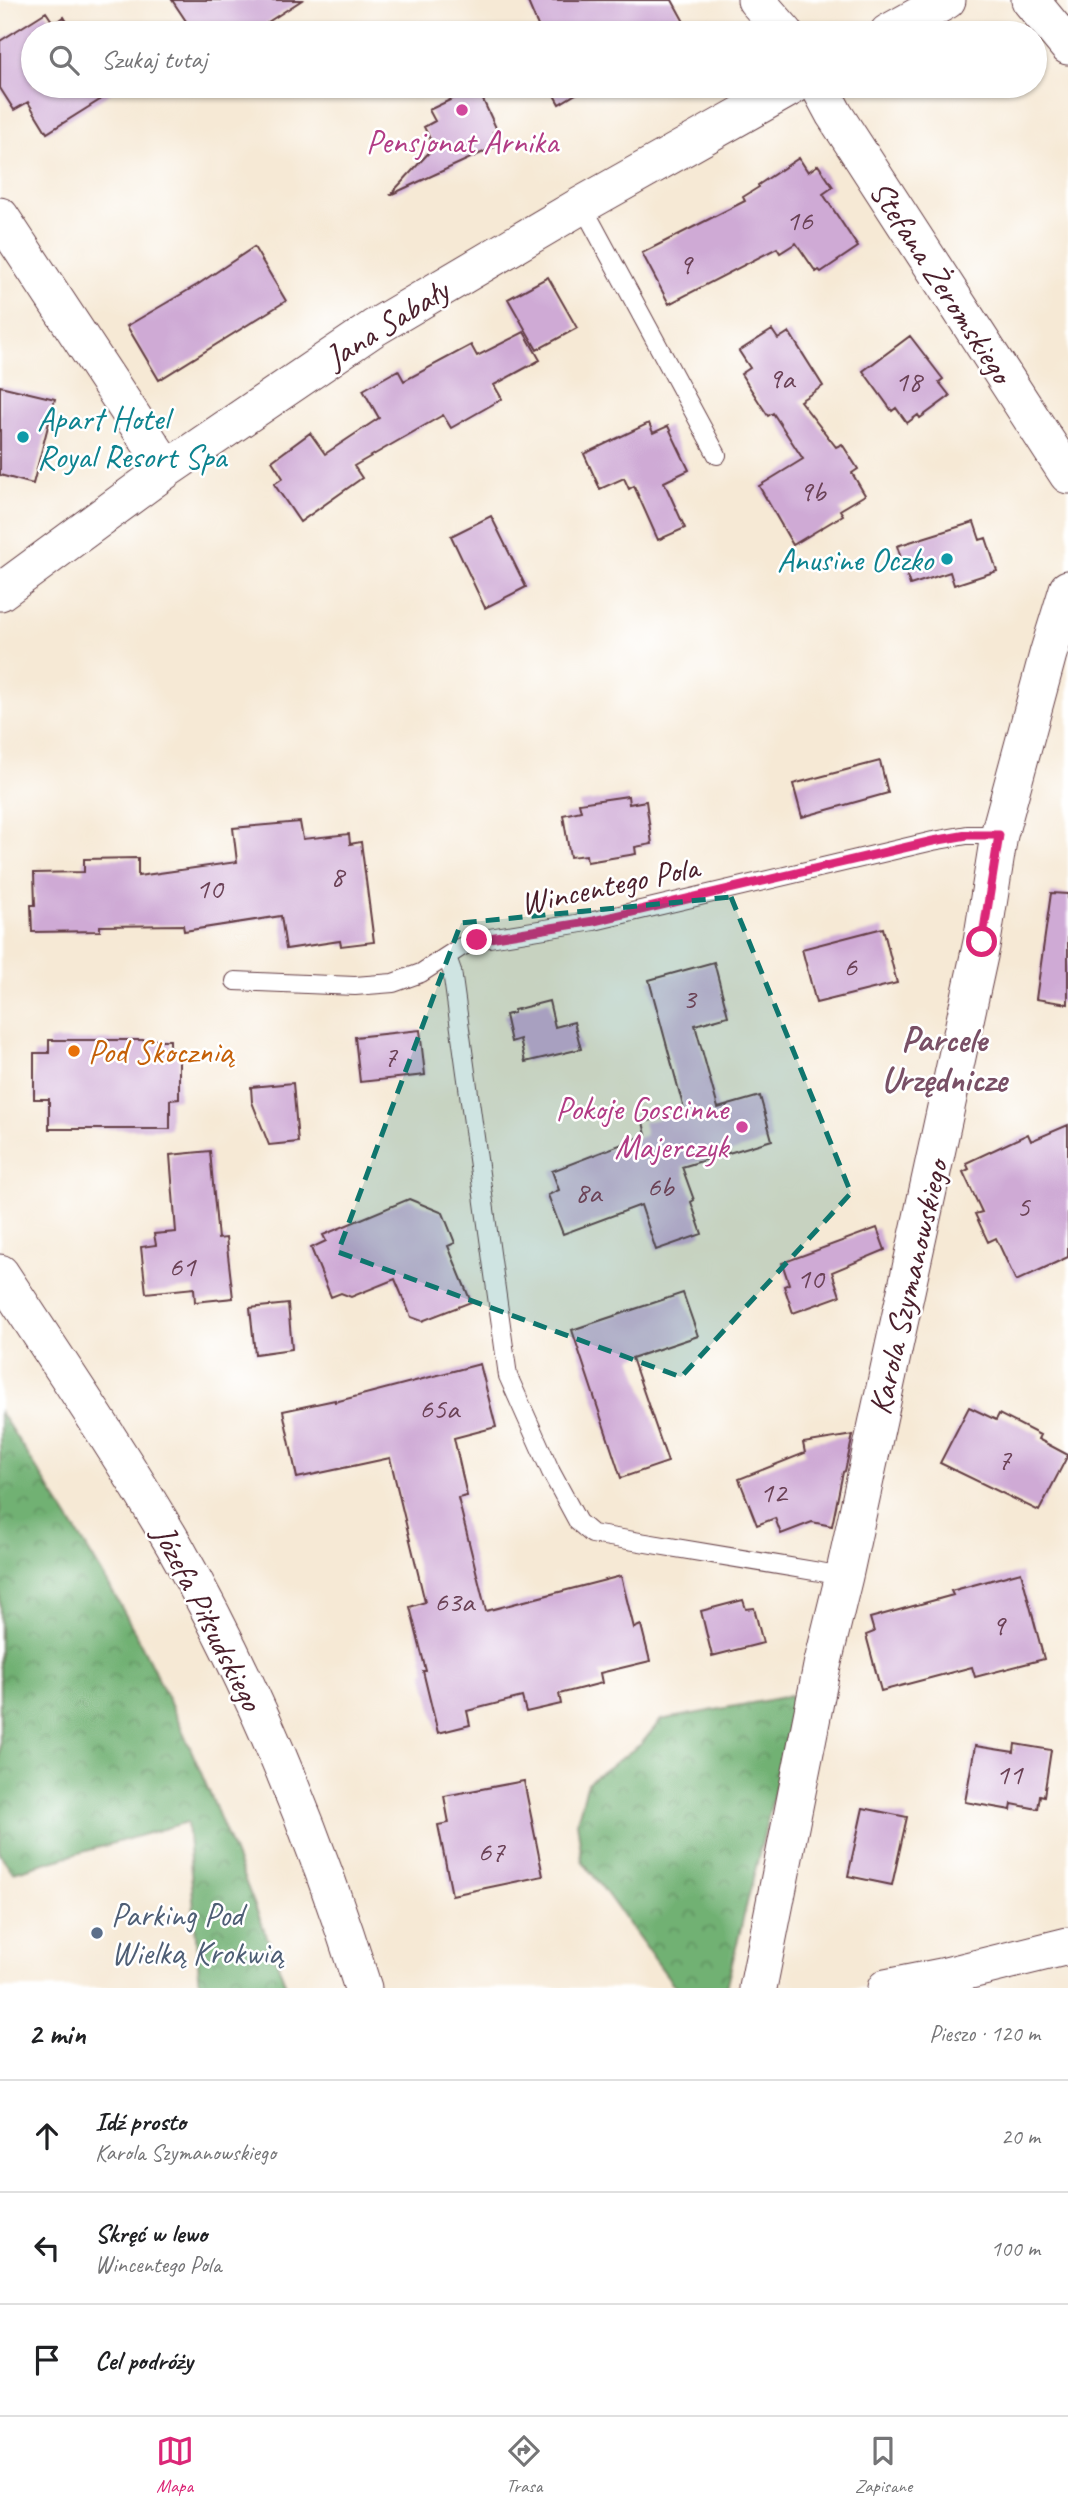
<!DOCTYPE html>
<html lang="pl">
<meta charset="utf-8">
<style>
:root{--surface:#fff;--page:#f2f2f2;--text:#202124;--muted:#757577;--line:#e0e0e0;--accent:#db2777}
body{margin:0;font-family:Caveat,sans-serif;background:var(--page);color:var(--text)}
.stop{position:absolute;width:21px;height:21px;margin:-16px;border:5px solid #db2777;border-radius:50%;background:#fff}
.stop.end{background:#db2777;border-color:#fff;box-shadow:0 2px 7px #0008}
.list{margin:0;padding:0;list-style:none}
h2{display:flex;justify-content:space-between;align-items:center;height:91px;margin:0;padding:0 28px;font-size:30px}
h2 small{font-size:23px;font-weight:400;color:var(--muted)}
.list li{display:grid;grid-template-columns:46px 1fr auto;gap:21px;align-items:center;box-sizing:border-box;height:112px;padding:0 28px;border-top:2px solid var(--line)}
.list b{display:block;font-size:26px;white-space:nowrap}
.list p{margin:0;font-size:23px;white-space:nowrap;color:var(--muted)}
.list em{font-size:23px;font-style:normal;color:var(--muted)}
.icon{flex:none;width:38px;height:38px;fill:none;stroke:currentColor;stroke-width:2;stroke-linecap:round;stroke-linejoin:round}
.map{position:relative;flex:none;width:1068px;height:1988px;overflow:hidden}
.search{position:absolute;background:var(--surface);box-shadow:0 2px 5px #0004;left:21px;right:21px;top:21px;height:77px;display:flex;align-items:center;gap:18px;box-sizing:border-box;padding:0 24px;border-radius:38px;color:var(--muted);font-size:26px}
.sheet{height:427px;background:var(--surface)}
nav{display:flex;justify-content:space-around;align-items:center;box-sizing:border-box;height:98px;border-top:2px solid var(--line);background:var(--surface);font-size:19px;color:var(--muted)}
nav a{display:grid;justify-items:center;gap:4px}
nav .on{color:var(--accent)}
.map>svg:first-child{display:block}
.forest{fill:url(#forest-crowns);stroke:#5e684f;stroke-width:2}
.building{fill:#cfaad5}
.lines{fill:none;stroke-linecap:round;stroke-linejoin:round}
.lane-casing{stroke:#643d44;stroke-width:20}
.street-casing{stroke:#643d44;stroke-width:39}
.lane{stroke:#fff;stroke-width:18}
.street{stroke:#fff;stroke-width:37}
.route{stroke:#db2777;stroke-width:9}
.marked{fill:#0f766e;fill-opacity:0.2;stroke:#0f766e;stroke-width:5;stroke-dasharray:14 9;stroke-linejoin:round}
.hotel-dot{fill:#d1479c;stroke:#fff;stroke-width:2.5}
.culture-dot{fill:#0f9aa8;stroke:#fff;stroke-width:2.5}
.food-dot{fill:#e8710a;stroke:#fff;stroke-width:2.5}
.service-dot{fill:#5c6f8a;stroke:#fff;stroke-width:2.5}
.labels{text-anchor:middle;stroke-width:5;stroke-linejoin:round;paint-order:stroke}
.number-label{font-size:30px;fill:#6b4256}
.hotel-label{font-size:33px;fill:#b23c85;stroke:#fff}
.street-label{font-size:33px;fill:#4a1f2b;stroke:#fff}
.culture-label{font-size:33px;fill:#0d838f;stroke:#fff;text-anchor:start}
.food-label{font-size:33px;fill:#c56008;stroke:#fff;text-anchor:start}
.service-label{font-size:33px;fill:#4e5e75;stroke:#fff;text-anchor:start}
.neighbourhood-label{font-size:35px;font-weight:bold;fill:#795066;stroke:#fff}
</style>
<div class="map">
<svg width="1068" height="1988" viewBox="0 0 1068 1988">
<defs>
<pattern id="forest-crowns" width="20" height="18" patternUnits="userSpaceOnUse" patternTransform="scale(1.75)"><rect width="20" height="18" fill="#71b173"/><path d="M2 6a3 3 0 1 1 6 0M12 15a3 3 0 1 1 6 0" fill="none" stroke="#5f8f5f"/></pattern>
</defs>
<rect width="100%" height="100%" fill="#fff"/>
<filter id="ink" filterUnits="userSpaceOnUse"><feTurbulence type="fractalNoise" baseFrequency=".0143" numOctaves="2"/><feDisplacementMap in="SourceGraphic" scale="14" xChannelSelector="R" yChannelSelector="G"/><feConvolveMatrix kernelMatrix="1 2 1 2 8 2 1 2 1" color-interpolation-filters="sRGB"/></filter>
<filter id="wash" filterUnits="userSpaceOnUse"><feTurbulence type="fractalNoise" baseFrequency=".00686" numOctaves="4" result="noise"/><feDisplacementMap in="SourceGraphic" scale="28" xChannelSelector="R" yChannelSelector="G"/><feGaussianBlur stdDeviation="1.57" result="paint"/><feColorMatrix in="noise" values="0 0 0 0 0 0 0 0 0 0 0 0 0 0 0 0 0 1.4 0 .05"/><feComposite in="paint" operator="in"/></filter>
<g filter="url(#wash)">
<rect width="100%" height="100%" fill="#f6e9d5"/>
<path class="forest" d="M0 1412C50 1490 103 1568 145 1652 200 1760 242 1874 287 1988H200L187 1822 13 1872 0 1854Z
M790 1696 795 1709 726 1988H676L582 1860 577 1821 588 1782 641 1744 661 1720Z"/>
<g id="blocks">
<path class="building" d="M172 0H302L251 33H194Z
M527 0H672L689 31 685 33H541Z
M46 12 54 24 64 17 74 33H33V86H107L111 93 47 133 28 102 14 110 0 88V41Z
M549 86H589L559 104Z
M477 87 497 130 493 132 499 145 390 195 434 147 424 127 435 121 429 110Z
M799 158 808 172 818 165 833 187 823 194 858 247 821 272 819 270 816 272 796 243 780 253 777 248 669 304 642 253 745 201 743 197 759 187 758 185Z
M254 247 286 301 159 380 127 326 197 285Z
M548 277 577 328 537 350 508 299Z
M772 330 778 339 789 332 823 386 800 401 836 447 842 444 858 469 852 473 865 495 840 510 843 515 793 545 759 486 803 459 773 413 768 416 741 374 750 368 739 351Z
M524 332 540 360 494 385 502 399 451 428 443 415 354 466 362 478 300 522 274 484 283 478 272 461 310 433 325 454 379 418 363 390 398 370 404 381 471 345 477 356Z
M910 336 943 379 939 382 950 396 920 418 918 415 907 423 896 408 892 411 863 371Z
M0 386 55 399 33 484 0 475Z
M649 423 653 433 668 426 689 470 664 482 685 528 658 540 634 486 629 489 624 478 600 489 584 454Z
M491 516 526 587 485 608 451 536Z
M974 522 980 540 986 538 997 571 954 585 950 572 910 585 897 546Z
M880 761 888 793 802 817 793 784Z
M628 796 629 804 646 801 652 844 635 847 636 854 587 862 586 855 570 857 563 815 581 811 579 803Z
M300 822 303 839 349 834 350 844 361 842 374 942 341 946 340 941 286 949 281 916 184 931 183 925 100 926V931L32 932 31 905H35L34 873 84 872V859L138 858V876L237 862 233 828Z
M1051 893 1068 894V1004L1036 999Z
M883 928 897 983 816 1003 802 949Z
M714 962 728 1016 695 1025 718 1108 760 1096 772 1140 682 1167 694 1200 691 1202 702 1234 656 1250 641 1205 563 1234 548 1195 559 1190 552 1171 646 1135 643 1122 685 1113 649 980Z
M549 1001 555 1027 574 1022 581 1049 525 1062 520 1039 511 1042 505 1015 514 1013V1010Z
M420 1030 425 1075 360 1082 355 1037Z
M49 1040H170V1056H179V1099L170 1100V1129H49V1099H34V1053H49Z
M293 1083 298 1142 269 1145 252 1102 251 1087Z
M1068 1125V1257L1016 1281 996 1238 988 1242 975 1214 982 1212 963 1172 969 1169 966 1163 1028 1134 1031 1141Z
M210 1151 218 1239 226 1238 233 1298 195 1302 194 1288 146 1293 141 1247 156 1245 154 1234 176 1232 170 1155Z
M409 1199 443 1213 455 1243 448 1246 471 1302 422 1321 411 1317 395 1279 351 1297 341 1293 331 1297 311 1248 326 1241 323 1235Z
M877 1228 885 1250 832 1272 840 1296 793 1313 784 1286 789 1284 782 1263Z
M683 1293 698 1336 632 1358 668 1462 621 1478 572 1330Z
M288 1304 292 1349 255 1354 250 1308Z
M480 1364 496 1427 454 1438 467 1496 458 1498 486 1611 621 1576 634 1628 641 1625 650 1661 600 1673 602 1683 559 1694 561 1704 526 1712 522 1697 467 1711 470 1725 438 1733 423 1671H426L410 1607 425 1602 390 1458 297 1478 283 1411 335 1400V1402Z
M969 1407 996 1420 999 1414 1040 1435 1038 1439 1068 1455 1039 1511 940 1463Z
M853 1435 845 1471 843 1472 832 1526 812 1522 781 1534 775 1518 757 1525 739 1479 805 1453 803 1443Z
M1021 1572 1044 1659 975 1677 972 1667 881 1691 866 1635 874 1632 870 1618 953 1595 951 1591Z
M743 1600 746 1609 754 1608 763 1643 712 1656 701 1611Z
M1015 1744 1051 1750 1044 1796 1040 1795 1038 1809 1012 1804 1011 1810 965 1802 975 1746 1014 1752Z
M524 1781 543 1876 452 1895 438 1825 449 1823 444 1796Z
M863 1808 907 1817 892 1885 848 1876Z"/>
</g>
</g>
<g filter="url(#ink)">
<use href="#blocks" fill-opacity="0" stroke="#643d44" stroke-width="2"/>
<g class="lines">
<g class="lane-casing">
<path id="lane" d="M582 205 717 455
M447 957 452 971 508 1376 551 1472 578 1522 592 1534 844 1576
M235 981 355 986 393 983 421 973 461 947 477 940 594 921 933 841 967 835H999"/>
</g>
<g class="street-casing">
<path id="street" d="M756 0 785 33
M1030 0 1068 46
M888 33 947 0
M819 86 834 114 1068 475
M0 216 167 469
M0 592 167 469 374 328 582 205 793 86
M0 1273C59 1363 120 1452 174 1545 254 1686 315 1835 363 1988
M758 1988 822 1666 844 1576 982 942 999 835 1048 654 1068 589
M886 1988 942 1977 1068 1946"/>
</g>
<use href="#lane" class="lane"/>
<use href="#street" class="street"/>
</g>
</g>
<g class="lines" filter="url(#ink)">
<path class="route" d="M477 940 594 921 933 841 967 835H999L982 942"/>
</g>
<path class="marked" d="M731 897 851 1193 681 1377 338 1252 461 923Z"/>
<g class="hotel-dot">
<circle cx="462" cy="110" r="7"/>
<circle cx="742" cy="1127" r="7"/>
</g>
<g class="culture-dot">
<circle cx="23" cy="437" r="7"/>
<circle cx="947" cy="559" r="7"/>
</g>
<circle class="food-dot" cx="74" cy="1051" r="7"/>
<circle class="service-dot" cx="97" cy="1933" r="7"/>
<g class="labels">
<g class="number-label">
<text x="799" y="230">16</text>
<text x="685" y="274">9</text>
<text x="781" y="388">9a</text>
<text x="908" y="391">18</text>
<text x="812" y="501">9b</text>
<text x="337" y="886">8</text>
<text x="209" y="898">10</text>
<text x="850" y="976">6</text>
<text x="689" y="1008">3</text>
<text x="390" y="1066">7</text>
<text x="660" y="1196">6b</text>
<text x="588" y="1202">8a</text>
<text x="1023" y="1216">5</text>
<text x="182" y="1276">61</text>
<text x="810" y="1288">10</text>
<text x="439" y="1418">65a</text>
<text x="1004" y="1469">7</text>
<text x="773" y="1502">12</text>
<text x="454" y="1611">63a</text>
<text x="998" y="1635">9</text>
<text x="1009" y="1784">11</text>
<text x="491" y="1861">67</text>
</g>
<g class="hotel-label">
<text x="462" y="153">Pensjonat Arnika</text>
<text x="728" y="1120" text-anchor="end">Pokoje Goscinne<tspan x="728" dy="38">Majerczyk</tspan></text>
</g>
<g class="street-label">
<text transform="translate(942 281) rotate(57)" y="12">Stefana Żeromskiego</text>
<text transform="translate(386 323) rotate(-32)" y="12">Jana Sabały</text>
<text transform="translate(609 884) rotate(-12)" y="12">Wincentego Pola</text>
<text transform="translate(907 1287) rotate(-77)" y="12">Karola Szymanowskiego</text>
<text transform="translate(209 1617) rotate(63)" y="12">Józefa Piłsudskiego</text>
</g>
<g class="culture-label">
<text x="37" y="430">Apart Hotel<tspan x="37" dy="38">Royal Resort Spa</tspan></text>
<text x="933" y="571" text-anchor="end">Anusine Oczko</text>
</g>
<g class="food-label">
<text x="88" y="1063">Pod Skocznią</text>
</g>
<g class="service-label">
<text x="111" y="1926">Parking Pod<tspan x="111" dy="38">Wielką Krokwią</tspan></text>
</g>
<g class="neighbourhood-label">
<text x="944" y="1051">Parcele<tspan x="944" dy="40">Urzędnicze</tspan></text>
</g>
</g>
</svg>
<div class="stop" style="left:982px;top:942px"></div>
<div class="stop end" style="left:477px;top:940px"></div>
<div class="search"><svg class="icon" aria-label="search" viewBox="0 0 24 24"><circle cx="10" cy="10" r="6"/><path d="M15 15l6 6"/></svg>Szukaj tutaj</div>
</div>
<section class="sheet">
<h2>2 min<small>Pieszo · 120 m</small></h2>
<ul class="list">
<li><svg class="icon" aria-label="ahead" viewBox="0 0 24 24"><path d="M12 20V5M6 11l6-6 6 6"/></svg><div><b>Idź prosto</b><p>Karola Szymanowskiego</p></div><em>20 m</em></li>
<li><svg class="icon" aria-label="left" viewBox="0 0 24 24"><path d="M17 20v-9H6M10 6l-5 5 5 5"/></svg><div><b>Skręć w lewo</b><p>Wincentego Pola</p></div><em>100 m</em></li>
<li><svg class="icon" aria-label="arrive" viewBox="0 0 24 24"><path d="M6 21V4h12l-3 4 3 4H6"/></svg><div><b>Cel podróży</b></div></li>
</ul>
</section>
<nav>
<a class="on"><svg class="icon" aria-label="map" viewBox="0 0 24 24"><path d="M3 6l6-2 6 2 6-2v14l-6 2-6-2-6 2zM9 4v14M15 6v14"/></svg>Mapa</a>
<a><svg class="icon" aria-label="directions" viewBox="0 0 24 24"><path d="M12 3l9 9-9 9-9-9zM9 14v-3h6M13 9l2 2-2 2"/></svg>Trasa</a>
<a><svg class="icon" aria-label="saved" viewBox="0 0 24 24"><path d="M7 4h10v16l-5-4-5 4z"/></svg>Zapisane</a>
</nav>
